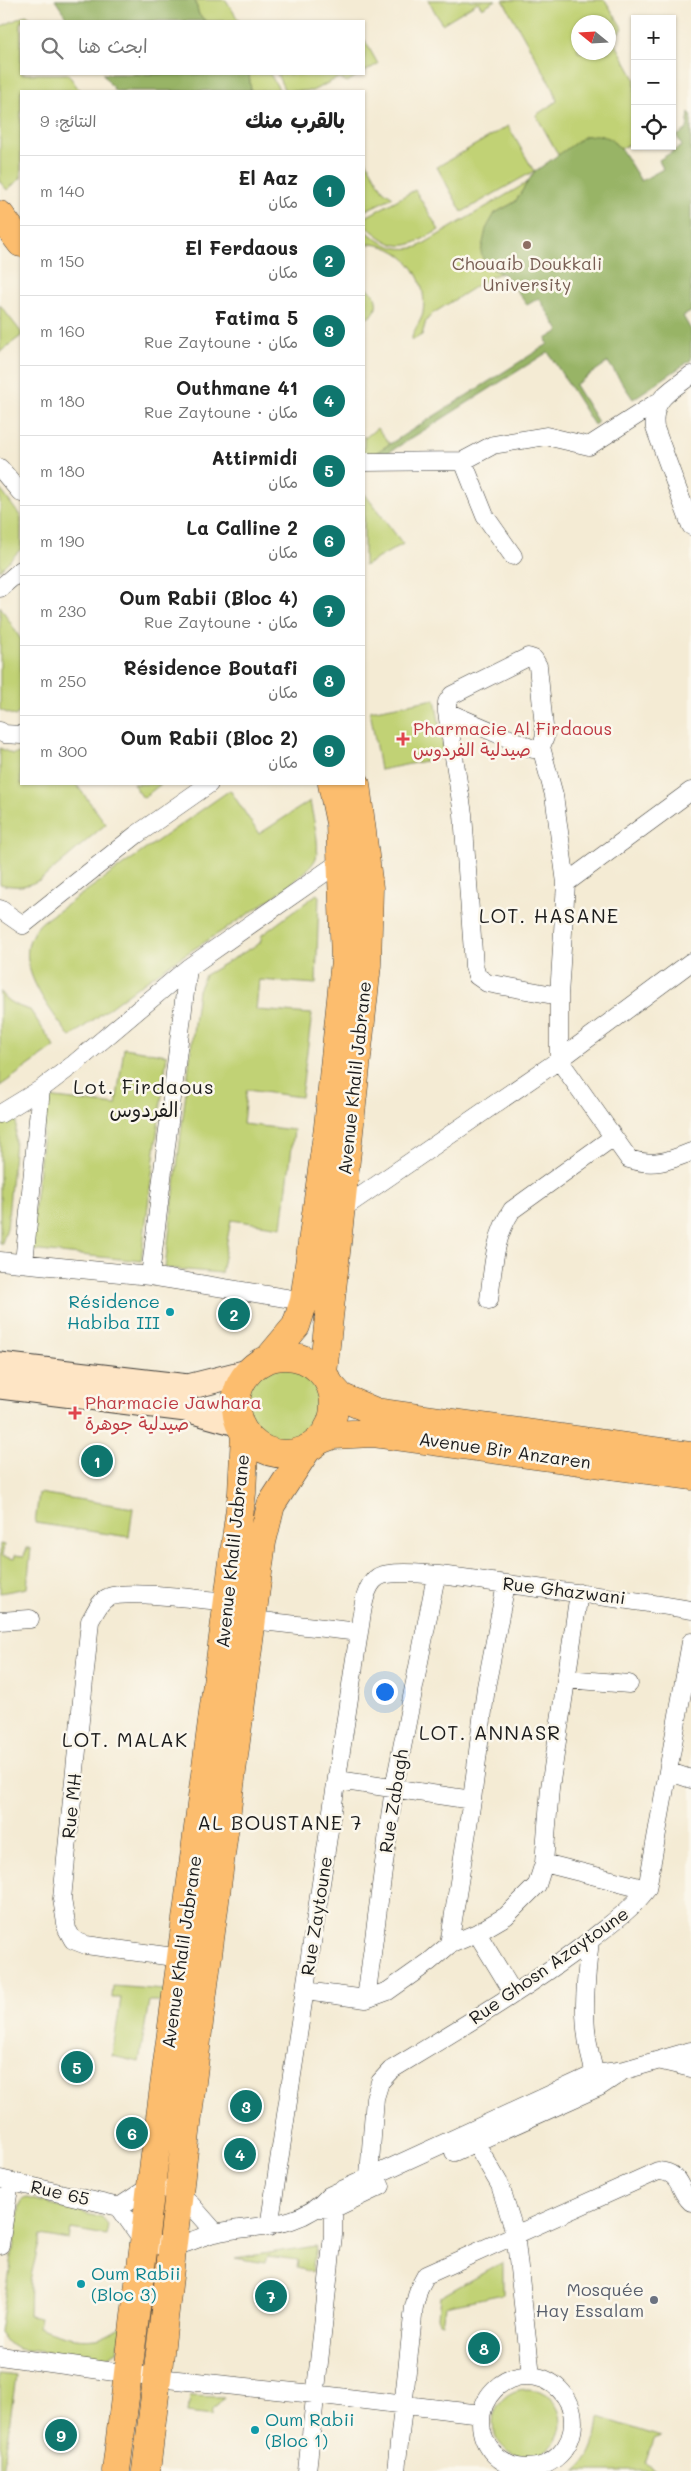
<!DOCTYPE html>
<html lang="ar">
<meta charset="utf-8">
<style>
:root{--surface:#fff;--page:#f2f2f2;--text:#222;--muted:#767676;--line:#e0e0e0;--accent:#0f766e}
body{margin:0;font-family:Mali,"Playpen Sans Arabic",sans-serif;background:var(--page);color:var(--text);direction:rtl}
.controls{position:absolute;right:15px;top:15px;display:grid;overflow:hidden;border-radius:0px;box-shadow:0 1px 4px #0004}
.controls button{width:45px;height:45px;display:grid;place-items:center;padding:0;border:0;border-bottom:1px solid var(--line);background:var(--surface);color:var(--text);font:25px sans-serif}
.compass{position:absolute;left:571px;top:15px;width:45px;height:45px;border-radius:50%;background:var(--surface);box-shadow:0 1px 4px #0004;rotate:288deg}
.you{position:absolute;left:384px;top:1691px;width:18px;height:18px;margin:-12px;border:4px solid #fff;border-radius:50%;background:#1a73e8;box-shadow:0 0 0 8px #1a73e833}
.badge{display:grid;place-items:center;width:32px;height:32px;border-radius:50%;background:var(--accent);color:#fff;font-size:16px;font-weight:700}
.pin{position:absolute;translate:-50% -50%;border:2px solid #fff;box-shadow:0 1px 5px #0006}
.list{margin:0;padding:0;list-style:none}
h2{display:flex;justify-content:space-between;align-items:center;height:65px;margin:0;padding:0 20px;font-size:21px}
h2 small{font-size:16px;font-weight:400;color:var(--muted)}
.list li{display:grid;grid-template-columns:32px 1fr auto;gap:15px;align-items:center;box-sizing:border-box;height:70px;padding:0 20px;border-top:1px solid var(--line)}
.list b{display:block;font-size:19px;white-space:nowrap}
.list p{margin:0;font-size:16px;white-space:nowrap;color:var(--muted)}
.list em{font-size:16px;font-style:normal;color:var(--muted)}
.icon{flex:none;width:28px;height:28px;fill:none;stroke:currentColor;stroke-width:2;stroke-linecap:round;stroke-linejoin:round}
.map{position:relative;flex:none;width:691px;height:2471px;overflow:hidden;direction:ltr}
.search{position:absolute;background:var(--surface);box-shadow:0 1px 4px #0004;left:20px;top:20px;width:345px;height:55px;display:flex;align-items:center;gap:12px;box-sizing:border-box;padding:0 18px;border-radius:0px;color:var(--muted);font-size:19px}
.panel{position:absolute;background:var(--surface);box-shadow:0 1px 4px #0004;left:20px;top:90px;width:345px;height:695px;border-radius:0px;direction:rtl}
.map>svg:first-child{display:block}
.green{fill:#c1d275;stroke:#6e7748;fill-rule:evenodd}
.forest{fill:#98b466;stroke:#5a6841}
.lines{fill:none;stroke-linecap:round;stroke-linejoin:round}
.street-casing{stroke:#3c3b38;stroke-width:19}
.secondary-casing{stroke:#3c3b38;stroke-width:27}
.primary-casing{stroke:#3c3b38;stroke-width:29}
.highway-casing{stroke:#3c3b38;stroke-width:29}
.street{stroke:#fff;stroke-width:18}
.secondary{stroke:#fee5c5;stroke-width:25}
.primary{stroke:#fcbd6e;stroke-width:28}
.highway{stroke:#fcbd6e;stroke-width:28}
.education-dot{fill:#8d6e63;stroke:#fbf7ec;stroke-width:2}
.health-dot{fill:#e0444e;stroke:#fbf7ec;stroke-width:2}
.culture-dot{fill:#0f9aa8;stroke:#fbf7ec;stroke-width:2}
.worship-dot{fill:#6b7280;stroke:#fbf7ec;stroke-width:2}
.labels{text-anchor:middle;stroke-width:5;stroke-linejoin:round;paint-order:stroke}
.education-label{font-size:18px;fill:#785e54;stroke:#fbf7ec}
.health-label{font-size:18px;fill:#be3a42;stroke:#fbf7ec;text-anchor:start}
.street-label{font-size:18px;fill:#1c1c1c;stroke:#fbf7ec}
.culture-label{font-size:18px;fill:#0d838f;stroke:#fbf7ec;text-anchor:start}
.worship-label{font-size:18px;fill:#5b616d;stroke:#fbf7ec;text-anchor:end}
.quarter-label{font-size:20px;letter-spacing:1px;fill:#1c1c1c;stroke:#fbf7ec}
</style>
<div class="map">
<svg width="691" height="2471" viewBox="0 0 691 2471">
<rect width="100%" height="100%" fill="#fbf7ec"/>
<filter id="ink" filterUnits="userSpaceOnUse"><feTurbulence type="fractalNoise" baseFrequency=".02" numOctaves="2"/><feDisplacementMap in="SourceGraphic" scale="10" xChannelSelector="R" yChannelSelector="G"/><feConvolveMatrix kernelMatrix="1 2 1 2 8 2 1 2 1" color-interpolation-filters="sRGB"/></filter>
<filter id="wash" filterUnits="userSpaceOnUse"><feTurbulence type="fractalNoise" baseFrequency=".0096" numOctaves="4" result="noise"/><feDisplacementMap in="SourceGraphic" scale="20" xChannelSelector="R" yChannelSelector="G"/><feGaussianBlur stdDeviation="1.12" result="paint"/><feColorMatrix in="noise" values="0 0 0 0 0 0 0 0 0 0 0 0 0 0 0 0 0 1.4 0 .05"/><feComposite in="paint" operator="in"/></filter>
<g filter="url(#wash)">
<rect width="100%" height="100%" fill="#f4ebd4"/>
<path class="green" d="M195 0H226L239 21H206L199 15Z
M428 0H496L482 8 478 2 442 24Z
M503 0H605L623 29 612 37 635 79V140L621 149 609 138 585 136 559 156 536 115 557 101 554 90ZM578 22H608V52H578Z
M26 15 35 21H21V74H68L80 91H21V178L7 190 0 182V27Z
M364 39 378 64 364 72Z
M249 74H270L280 91H251Z
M277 74H360L347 82 338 78 312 91H285Z
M508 126 534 171 462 212 437 167Z
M364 157 383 190 393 197 364 211Z
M528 182 515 202 495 213 494 270 502 273 492 276 432 314 426 321 422 335 412 340C411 333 421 322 423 313 429 276 401 242 364 244V229C381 244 396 252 418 247Z
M415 190 439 230C403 251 396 252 364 224V218Z
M364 286C379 293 382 314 364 319Z
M0 305 21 332V336L0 352Z
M377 428 390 444 377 452 380 458 364 468V436L365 438Z
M0 489 21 517V549L0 570Z
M364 493 403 544 364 566Z
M0 606 21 640V711L15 716 0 710Z
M435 699 445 757 380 770 370 711Z
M0 748 12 754 21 753V784H76L106 824 43 878C28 887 17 888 0 884Z
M133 784H161L143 798Z
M230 790 259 834 310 801C312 815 321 845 316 858 308 881 192 949 166 967 133 989 102 1014 70 1037 48 1006 5 957 42 922Z
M317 894 319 896 316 984 259 980 256 1010 312 1014 301 1097 247 1090 246 1094 243 1124 294 1130 282 1227 231 1220 221 1273 165 1268 198 990 205 975 260 943 262 935Z
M0 991C5 1002 19 1007 30 1010L55 1047 0 1086Z
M124 1048 167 1055 141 1261 30 1250 47 1097 116 1105Z
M18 1108 7 1228 2 1243H0V1121Z
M273 1364C305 1363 334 1381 323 1416 320 1424 314 1431 307 1437 264 1471 211 1395 273 1364Z
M39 1493 133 1508 129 1537 35 1523Z
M0 1544 4 1545 2 1556 14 1559 15 1555 24 1556 26 1548H31L27 1588 0 1593Z
M113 1986 165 1990 164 2001H149L139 2062 112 2056 121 1998H112Z
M28 2198 102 2218 108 2225 106 2235 71 2229 69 2240 41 2235 30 2280 29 2315 40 2317 38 2327C56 2334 76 2341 95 2338 105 2337 115 2329 124 2325L117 2351 106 2357 97 2358 18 2349 8 2343 0 2332 20 2205 23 2199Z
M316 2246 312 2272 297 2268 298 2260 267 2256 265 2263 235 2258Z
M503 2262V2294L445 2306 442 2323 439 2322 438 2316 440 2297Z
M0 2374 16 2376 3 2471H0Z
M493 2423a34 34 0 1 1 68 0a34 34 0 1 1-68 0Z
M190 2396 224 2397 213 2410 212 2416 188 2413Z
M599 2417 661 2437 653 2440 645 2463 657 2471H576C593 2457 597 2438 599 2417Z"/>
<path class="forest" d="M55 0H195L199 15 206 21H69Z
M103 74H249L251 91H115Z
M689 112 691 115V312L683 316 691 330V360L633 399 608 362 575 385 598 422 594 425 548 352 380 458 377 452 548 344 546 339 559 331 539 298 527 305 505 275 494 270 483 259 481 252 486 229 495 213 515 202 534 172 585 136 599 135 609 138 621 149 641 181 663 169 659 160 682 146 677 136 687 129Z"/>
</g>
<g filter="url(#ink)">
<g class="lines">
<g class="street-casing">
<path id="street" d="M691 375C670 392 651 398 655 428L691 526
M463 461 485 516 513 556
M364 462 463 461 493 445 546 436 589 446 656 403
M0 468 21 493
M0 588 21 570
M447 712 533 749 541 747
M0 731 4 734 21 735
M566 883 691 791
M0 909 23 925 136 835 209 784
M559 996 487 983 477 976 474 966 463 814 447 712V702L452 695 528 657 534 659 538 666 545 737 541 747 554 795 566 883 559 996V1060L629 1159C653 1167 669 1161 691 1152
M0 1114 41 1089 74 1064 188 968 347 857
M336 1213 559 1060 691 962
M0 1261 150 1276 304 1301
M24 1263 41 1089
M150 1276 188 968
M489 1300C493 1268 494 1237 512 1210L612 1138
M253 1620 359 1632
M0 1621 30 1619
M567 1679 629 1684
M670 1772 691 1779
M338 1780 472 1800
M544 1863 647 1889
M477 1933 514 1994
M590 1940C584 1996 580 2029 598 2084
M449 1945 472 1800 486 1687 506 1584
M181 1958 86 1945 73 1940 67 1929 62 1899 90 1621C95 1613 100 1600 109 1597 127 1589 204 1600 228 1602
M305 1991 366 1999 388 1991 429 1962 449 1945 477 1933 506 1916 537 1885 544 1863 550 1788 579 1593
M366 1999 394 1788 436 1576
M662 2061 691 2068
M470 2133 500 2185 515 2233 531 2375
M454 2152 599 2087 620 2073
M0 2179 119 2207 144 2242C153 2243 166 2248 175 2246 188 2244 201 2236 215 2233 255 2224 300 2230 329 2196L595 2074 625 2070 691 2051
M368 2188 375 2098 380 2082 391 2070C460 2028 530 1987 593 1938 613 1922 632 1909 647 1889L691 1642
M119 2207 151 2186 179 2191 216 2233
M319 2208 333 2209 381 2186
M269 2227 359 1632C362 1616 363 1586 378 1577 398 1566 482 1581 507 1584 568 1592 630 1599 691 1610
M0 2245 10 2182
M0 2356 158 2378 314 2394 481 2414
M481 2422a46 46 0 1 1 92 0a46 46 0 1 1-92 0Z
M307 2471 333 2235V2209L330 2198
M396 2471 414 2307 419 2288 426 2275 658 2171C682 2172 677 2189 691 2202"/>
</g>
<g class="secondary-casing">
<path id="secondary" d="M0 1365 188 1387 248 1372
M0 1386 186 1409 240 1424"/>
</g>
<g class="primary-casing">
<path id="primary" d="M0 215 21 243
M236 1405a49 49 0 1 1 98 0a49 49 0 1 1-98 0Z
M270 1357 296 1326 304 1301 328 1127 345 960 340 823 332 784
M323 1373 367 965 369 888 356 784
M116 2471 151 2186 242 1493 245 1433
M146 2471 199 2023 262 1542 271 1505 308 1448"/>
</g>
<g class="highway-casing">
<path id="highway" d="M331 1386 341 1397 376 1412 691 1456
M320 1440 333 1435 372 1433 691 1476"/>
</g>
<use href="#street" class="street"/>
<use href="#secondary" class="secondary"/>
<use href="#primary" class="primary"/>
<use href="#highway" class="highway"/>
</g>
</g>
<circle class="education-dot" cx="527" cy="245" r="5"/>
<g class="health-dot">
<path d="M400.5 731.5h5v5h5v5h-5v5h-5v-5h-5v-5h5z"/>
<path d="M72.5 1405.5h5v5h5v5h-5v5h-5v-5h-5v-5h5z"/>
</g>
<g class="culture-dot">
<circle cx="170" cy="1312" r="5"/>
<circle cx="81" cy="2284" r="5"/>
<circle cx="255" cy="2430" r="5"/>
</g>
<circle class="worship-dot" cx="654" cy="2300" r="5"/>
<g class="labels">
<g class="education-label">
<text x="527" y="270">Chouaib Doukkali<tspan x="527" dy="21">University</tspan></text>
</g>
<g class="health-label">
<text x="413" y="735">Pharmacie Al Firdaous<tspan x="413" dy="21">صيدلية الفردوس</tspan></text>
<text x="85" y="1409">Pharmacie Jawhara<tspan x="85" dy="21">صيدلية جوهرة</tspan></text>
</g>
<g class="street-label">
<text transform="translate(355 1078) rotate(-84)" y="6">Avenue Khalil Jabrane</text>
<text transform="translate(505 1451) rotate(8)" y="6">Avenue Bir Anzaren</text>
<text transform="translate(233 1551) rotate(-84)" y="6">Avenue Khalil Jabrane</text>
<text transform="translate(564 1591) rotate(7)" y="6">Rue Ghazwani</text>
<text transform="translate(394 1801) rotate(-81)" y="6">Rue Zabagh</text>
<text transform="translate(72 1806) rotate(-84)" y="6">Rue MH</text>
<text transform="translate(317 1916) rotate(-81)" y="6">Rue Zaytoune</text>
<text transform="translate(182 1952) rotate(-82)" y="6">Avenue Khalil Jabrane</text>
<text transform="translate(549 1966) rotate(-35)" y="6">Rue Ghosn Azaytoune</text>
<text transform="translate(60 2193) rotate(13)" y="6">Rue 65</text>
</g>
<g class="culture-label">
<text x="160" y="1308" text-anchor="end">Résidence<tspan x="160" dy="21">Habiba III</tspan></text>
<text x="91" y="2280">Oum Rabii<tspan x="91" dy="21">(Bloc 3)</tspan></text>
<text x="265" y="2426">Oum Rabii<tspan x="265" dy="21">(Bloc 1)</tspan></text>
</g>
<g class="worship-label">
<text x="644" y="2296">Mosquée<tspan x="644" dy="21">Hay Essalam</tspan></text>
</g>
<g class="quarter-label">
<text x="549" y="923">LOT. HASANE</text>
<text x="144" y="1094">Lot. Firdaous<tspan x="144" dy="23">الفردوس</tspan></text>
<text x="490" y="1740">LOT. ANNASR</text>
<text x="125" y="1747">LOT. MALAK</text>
<text x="280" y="1830">AL BOUSTANE 7</text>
</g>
</g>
</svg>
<div class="controls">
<button>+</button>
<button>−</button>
<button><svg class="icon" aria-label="locate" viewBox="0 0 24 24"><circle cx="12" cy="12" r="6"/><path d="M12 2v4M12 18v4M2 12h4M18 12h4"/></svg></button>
</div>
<svg class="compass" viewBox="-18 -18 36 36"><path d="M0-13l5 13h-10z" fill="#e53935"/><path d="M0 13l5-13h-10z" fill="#767676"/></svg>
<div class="you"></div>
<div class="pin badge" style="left:97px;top:1461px">1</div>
<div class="pin badge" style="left:234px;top:1314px">2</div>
<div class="pin badge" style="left:246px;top:2106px">3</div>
<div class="pin badge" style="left:240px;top:2154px">4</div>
<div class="pin badge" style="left:77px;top:2067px">5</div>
<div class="pin badge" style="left:132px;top:2133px">6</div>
<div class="pin badge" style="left:271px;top:2296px">7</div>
<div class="pin badge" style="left:484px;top:2348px">8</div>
<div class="pin badge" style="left:61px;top:2435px">9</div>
<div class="search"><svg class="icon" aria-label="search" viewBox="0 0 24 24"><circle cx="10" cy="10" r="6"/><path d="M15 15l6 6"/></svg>ابحث هنا</div>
<section class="panel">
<h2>بالقرب منك<small>النتائج: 9</small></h2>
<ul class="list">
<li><span class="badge">1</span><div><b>El Aaz</b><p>مكان</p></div><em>140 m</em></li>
<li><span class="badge">2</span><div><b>El Ferdaous</b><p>مكان</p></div><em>150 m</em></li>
<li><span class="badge">3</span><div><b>Fatima 5</b><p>مكان · Rue Zaytoune</p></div><em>160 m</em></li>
<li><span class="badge">4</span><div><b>41 Outhmane</b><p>مكان · Rue Zaytoune</p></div><em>180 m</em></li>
<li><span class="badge">5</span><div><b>Attirmidi</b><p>مكان</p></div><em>180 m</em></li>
<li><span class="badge">6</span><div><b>La Calline 2</b><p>مكان</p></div><em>190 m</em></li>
<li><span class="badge">7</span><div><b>Oum Rabii (Bloc 4)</b><p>مكان · Rue Zaytoune</p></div><em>230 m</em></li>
<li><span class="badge">8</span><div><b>Résidence Boutafi</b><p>مكان</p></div><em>250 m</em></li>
<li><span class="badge">9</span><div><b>Oum Rabii (Bloc 2)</b><p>مكان</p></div><em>300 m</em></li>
</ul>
</section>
</div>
